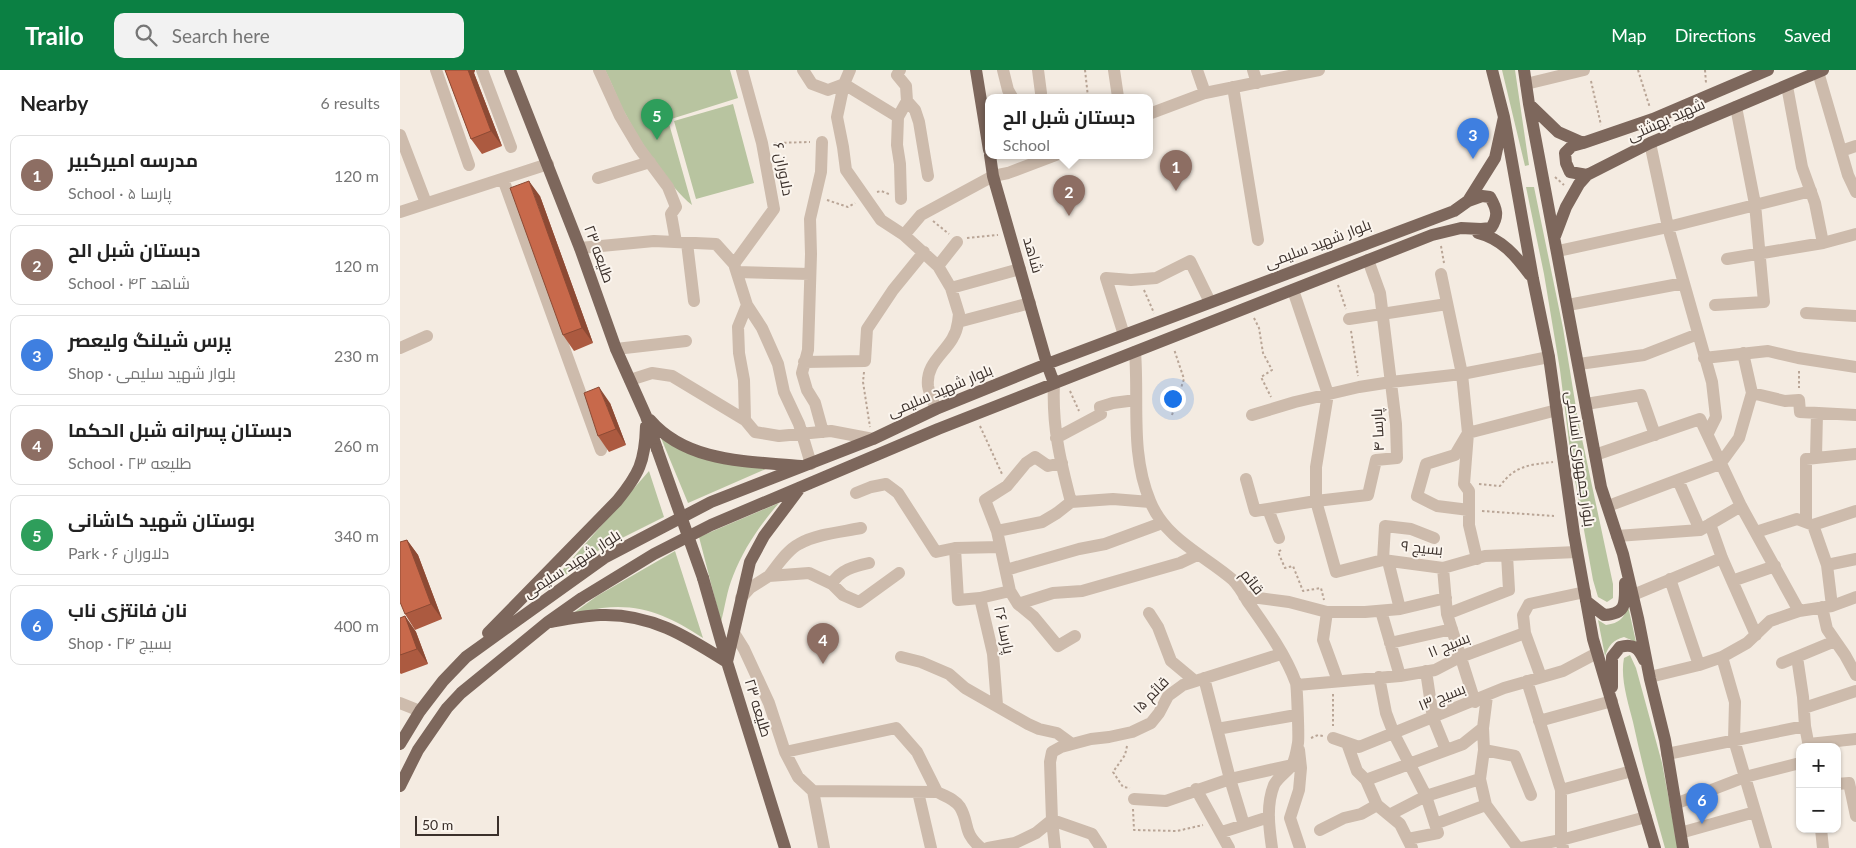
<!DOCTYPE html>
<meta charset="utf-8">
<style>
:root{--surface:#fff;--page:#f2f2f2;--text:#222;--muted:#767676;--line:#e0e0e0;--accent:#0b8043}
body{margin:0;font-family:Lato,Cairo,sans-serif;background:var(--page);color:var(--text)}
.controls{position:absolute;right:15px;bottom:15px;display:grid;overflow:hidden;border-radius:10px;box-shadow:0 1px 4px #0004}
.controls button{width:45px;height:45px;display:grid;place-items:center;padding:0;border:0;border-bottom:1px solid var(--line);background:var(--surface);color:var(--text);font:25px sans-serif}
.scale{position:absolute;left:15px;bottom:12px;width:84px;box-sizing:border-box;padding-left:5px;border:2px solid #3b302b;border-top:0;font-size:14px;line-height:18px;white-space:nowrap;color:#3b302b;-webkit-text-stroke:4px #fbf5ee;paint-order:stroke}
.you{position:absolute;left:772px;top:328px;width:18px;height:18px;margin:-12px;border:4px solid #fff;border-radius:50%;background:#1a73e8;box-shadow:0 0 0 8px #1a73e833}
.badge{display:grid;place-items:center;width:32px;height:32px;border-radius:50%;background:var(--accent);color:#fff;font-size:16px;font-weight:700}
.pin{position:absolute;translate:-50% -41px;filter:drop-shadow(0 1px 2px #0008)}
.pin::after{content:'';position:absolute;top:26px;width:18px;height:15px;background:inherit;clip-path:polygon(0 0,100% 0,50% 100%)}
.popup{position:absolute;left:585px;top:24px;width:168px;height:65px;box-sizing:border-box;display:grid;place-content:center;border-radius:10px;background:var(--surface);filter:drop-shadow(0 1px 4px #0005);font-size:16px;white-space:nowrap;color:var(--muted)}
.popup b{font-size:19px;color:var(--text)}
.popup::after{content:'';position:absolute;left:50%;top:100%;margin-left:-10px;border:10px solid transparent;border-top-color:var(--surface)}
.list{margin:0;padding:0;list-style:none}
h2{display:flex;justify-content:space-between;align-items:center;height:65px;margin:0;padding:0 20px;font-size:21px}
h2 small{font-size:16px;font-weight:400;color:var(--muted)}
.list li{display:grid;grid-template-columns:32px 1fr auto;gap:15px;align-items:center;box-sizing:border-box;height:80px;margin:0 10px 10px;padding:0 10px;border:1px solid var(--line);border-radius:10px}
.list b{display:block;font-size:19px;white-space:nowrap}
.list p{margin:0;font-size:16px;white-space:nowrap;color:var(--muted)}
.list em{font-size:16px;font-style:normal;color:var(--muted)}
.icon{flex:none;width:28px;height:28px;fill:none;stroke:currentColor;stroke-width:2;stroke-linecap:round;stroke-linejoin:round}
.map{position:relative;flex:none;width:1456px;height:778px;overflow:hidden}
header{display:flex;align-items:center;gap:30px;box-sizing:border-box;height:70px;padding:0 25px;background:var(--accent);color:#fff}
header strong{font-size:24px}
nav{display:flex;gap:28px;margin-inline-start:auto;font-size:18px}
.search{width:350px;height:45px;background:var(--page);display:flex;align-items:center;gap:12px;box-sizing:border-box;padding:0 18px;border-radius:10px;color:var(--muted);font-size:19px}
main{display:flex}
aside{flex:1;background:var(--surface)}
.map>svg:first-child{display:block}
.green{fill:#b8c4a0}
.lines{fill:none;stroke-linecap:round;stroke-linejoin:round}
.path{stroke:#b9a596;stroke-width:2;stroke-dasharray:2.5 2.5;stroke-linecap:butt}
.minor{stroke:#cdbbac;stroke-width:12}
.major{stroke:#7d675c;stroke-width:12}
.major-bridge{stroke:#7d675c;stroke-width:12}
.wall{fill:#ac5a40}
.shaded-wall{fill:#8c4a34}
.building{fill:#c8694b;stroke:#8c4a34}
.labels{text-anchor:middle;stroke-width:4;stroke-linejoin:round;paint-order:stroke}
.street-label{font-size:15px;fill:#3b302b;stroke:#fbf5ee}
</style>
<header>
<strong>Trailo</strong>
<div class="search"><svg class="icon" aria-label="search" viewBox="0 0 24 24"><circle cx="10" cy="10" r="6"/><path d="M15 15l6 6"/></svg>Search here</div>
<nav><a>Map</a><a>Directions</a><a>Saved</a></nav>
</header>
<main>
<aside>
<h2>Nearby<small>6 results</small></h2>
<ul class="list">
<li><span class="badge" style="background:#8d6e63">1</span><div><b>مدرسه امیرکبیر</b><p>School · پارسا ۵</p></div><em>120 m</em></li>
<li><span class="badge" style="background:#8d6e63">2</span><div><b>دبستان شبل الح</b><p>School · شاهد ۴۲</p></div><em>120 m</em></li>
<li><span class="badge" style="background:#3f7fe0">3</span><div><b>پرس شیلنگ ولیعصر</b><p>Shop · بلوار شهید سلیمی</p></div><em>230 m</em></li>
<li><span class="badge" style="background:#8d6e63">4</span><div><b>دبستان پسرانه شبل الحکما</b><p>School · طلیعه ۲۳</p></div><em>260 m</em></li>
<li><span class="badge" style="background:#2e9e5b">5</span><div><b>بوستان شهید کاشانی</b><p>Park · دلاوران ۶</p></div><em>340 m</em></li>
<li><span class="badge" style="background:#3f7fe0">6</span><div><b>نان فانتزی ناب</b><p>Shop · بسیج ۲۴</p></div><em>400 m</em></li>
</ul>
</aside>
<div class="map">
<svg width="1456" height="778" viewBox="0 0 1456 778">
<rect width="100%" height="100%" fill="#f4ebe1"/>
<path class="green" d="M205 0H330L338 28 268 50 292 135C270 118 239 70 226 45 218 31 213 15 205 0Z
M1102 0H1115L1129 95 1125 96Z
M333 34 354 113 296 129 274 51Z
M1126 117H1134L1163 258 1178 350 1213 514V528L1207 532 1198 527 1193 510 1171 388 1160 300 1144 204Z
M261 368C299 392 325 395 368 398L288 433Z
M249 401 264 447 202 478 144 521Z
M379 433C360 455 344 478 333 506 327 520 325 537 321 552L299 467Z
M275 481 303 568C271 547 242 533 202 538 190 540 179 544 168 547L197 526Z
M1228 536 1236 572 1224 567C1213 570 1209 575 1205 586L1198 550 1206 555C1220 553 1224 548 1228 536Z
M1230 585 1236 598 1262 693 1278 778H1265C1253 736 1242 694 1233 652 1228 632 1220 608 1224 588Z"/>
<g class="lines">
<path class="path" d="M685 0 688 27
M1238 0 1250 38
M1305 0 1306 13
M1191 11 1201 55
M374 73 410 72
M1155 107 1164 115
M477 122 481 121 489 124
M427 130 448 137 455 133
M533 151 549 164
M567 168 598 165
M1041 176 1044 193
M938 215 946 239
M744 220 754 243
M854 248 859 258 863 283 872 300 861 307 871 327
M951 261 958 306
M1399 301V318
M464 302 463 312 470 357
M670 321 679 341
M772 345 784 309 774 279
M580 356 602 404
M1079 414 1100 416C1115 395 1130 395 1153 392
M1082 441 1154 446
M881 480 878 482 885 498 893 496 903 521 921 518 924 530
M933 624V656
M911 668 918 665 923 666
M727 676 725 685 713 702 723 717 730 718
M733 739 734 760 777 761 803 755"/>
<path class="minor" d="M36 0 69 95
M82 0 111 77
M199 0 220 46 239 78 268 117 276 137 271 144 276 172
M403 0 412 14 428 20 444 14 450 0
M500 0 497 5 506 16 507 31 498 47 497 75 500 94 501 129
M603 0 608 20 612 27
M638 0 641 23
M714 0 718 27
M797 0 805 23
M853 0 857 13
M1418 2 1448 105 1456 122
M1126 14 1184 0
M1387 16 1402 97 1415 133 1423 173
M833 17 858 170
M507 31 515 40 519 52 528 106
M749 44 805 23 919 0
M498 47 444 14 437 47 443 77 446 100 481 150 504 165 538 196 551 218 559 244 558 252
M0 65 26 133
M422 72 421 102 410 149 411 184 408 280 402 303 407 320 415 333 423 362
M1250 73 1268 157 1312 312 1316 347 1308 363
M1441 81 1456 76
M198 108 250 92
M103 109 201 380
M0 142 148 94
M504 165 521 145 593 106 608 103 656 85
M287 173 294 231
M180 178 254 171 316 174 334 194 347 235 362 258 378 294 384 322 399 354 411 394
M1158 181 1268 157 1411 121
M1327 189 1423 173 1456 164
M334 194 374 139 362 73 342 0
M538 196 557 172
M337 202 410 204
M1041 204 1062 304 1068 363 1064 414 1069 421V455L1077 489
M551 218 620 199
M893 220 928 324 916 397V431L936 502 983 490 1043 498 1085 486 1177 482
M347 235 338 257 339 283 344 310 345 350 355 362 379 366 431 361 473 369
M1168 235 1284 213
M1315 235 1364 232 1355 134 1336 37
M1406 243 1456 246
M949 249 1047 234
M724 265 706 208 731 210 756 208 790 191 810 232
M0 278 27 266
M216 279 286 271
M735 282C739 332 730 383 750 431 765 469 804 485 833 510 839 516 844 525 848 532 865 556 886 585 896 613 897 617 899 668 898 673 897 679 895 690 892 695 887 702 878 707 874 715 866 735 869 757 872 778
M1304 288 1368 281 1398 288 1456 297
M404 292 465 291 467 259 493 220 524 182
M1179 294 1244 285 1298 264
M230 310 252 303 272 306 345 350
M1352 323 1385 331 1399 330 1400 342 1456 345
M1186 334 1241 325 1255 365
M536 339C533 331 529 323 528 316 525 288 555 280 558 252L630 233
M852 345 895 332 959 317 991 312 1062 304 1149 287
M656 368 701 344 700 337 713 333 736 330
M1195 385 1300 349 1341 436 1399 541
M1416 387 1417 343
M662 393 648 396 635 387 626 393 607 416 585 430 597 461 610 521 618 534 634 547 658 576 675 566
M846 409 855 441 916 431 968 425 976 390 997 388 996 354 980 223 968 190
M1278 410 1300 460
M456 423 471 417 486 414 498 423 536 482 555 478 600 477
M671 432 713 429 750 432
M1208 436 1320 394 1339 368 1352 323 1343 283
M868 439 879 468
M1069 440 1037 436 1017 426 1026 394 1055 385 1068 363 1157 340
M1406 452V389L1456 384
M1310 454 1322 488 1356 565
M1413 455 1456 441
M597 461 642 452 657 443 671 432C660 390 652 356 654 313
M1356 462 1397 449 1413 455 1427 495 1432 536
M1217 466 1300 460 1341 436
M555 478 558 530 580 528 593 584 597 635
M983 490 985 456 1011 459 1034 468
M988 491 1000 539
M1427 495 1456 489
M1043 498 1047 544 1075 632
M606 500 679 479 705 474 762 453
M369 506C377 496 387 480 399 474 417 464 441 462 461 458
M1270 509 1299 595
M1332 511 1375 496
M432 514C439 500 455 496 469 493
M1233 525 1322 488
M844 526 889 532 927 542H965L1000 539 1046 528
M341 528 350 518 369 506 409 503 432 514 443 525 459 532 499 503
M580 528 610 521
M618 534 653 523 682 521 780 493 797 485
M1422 537 1427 559 1445 585 1456 605
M981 541 1000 606
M927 542 923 570 938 611
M749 543 758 557 771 591 795 611
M1047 544 1109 520 1107 485
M334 563 344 579 369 633 385 682 398 707 413 721 424 778
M1125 563 1141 607
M990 573 1052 559
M501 587 521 592 549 604 565 618 628 654 639 659 657 663 672 674
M1322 587 1335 632 1334 670 1366 778
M1397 587 1403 627 1405 656 1409 677
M1382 593 1435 571
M1026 601 1033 648 1046 680
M979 607 986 643 994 664 1026 726 1038 763 1008 769
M1250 607 1299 595 1322 587 1347 573 1370 551 1399 541 1432 536 1456 527
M804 608 830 709 844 755
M1127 611 1161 720V770L1163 778
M897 615 1000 606 1035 600 1060 587 1125 563 1123 545 1129 534 1185 522
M1087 626 1083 658 1084 680 1080 709 1086 735 1118 778
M0 633 20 641
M1404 638 1456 621
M1139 651 1212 631
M817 659 896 645
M933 668 959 677 1104 618 1163 601 1197 583
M947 673 957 701 966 710 977 735 1000 754 1012 778
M1409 674 1456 669
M899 680 901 698 899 720 890 748 900 778
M1084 680 1115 686 1131 725
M385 682 496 658 517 682 537 722
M1267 684 1405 656
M966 710 1063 674 1083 658
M1437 714 1449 713 1456 746
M796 719 829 778
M1161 720 1232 701
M413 721 537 722C545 726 555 729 560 737 570 754 562 762 581 778
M518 722 531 778
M734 729 766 731 830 709 892 695
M1275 734 1345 707 1400 693
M989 745 1026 726 1080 709
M1035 754 1086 735
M1421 759 1423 778
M920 760 944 748 961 744 977 735
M822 762 869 747
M1280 763 1355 742
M588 778 615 773 636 763 652 750 655 778
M701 778 692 764 652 750 650 692 652 682 661 677 691 669 709 667 732 662 751 653 759 643 768 626 783 615 881 584
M1121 778 1161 770 1246 747"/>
<path class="major" d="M110 0 180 178 216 279 246 346 257 379
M576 0 589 80
M1092 0 1104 47 1133 209 1149 287 1174 464 1193 569 1255 778
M1124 0 1129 34 1201 417 1223 484 1238 548 1250 609 1265 670 1283 778
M1129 34 1158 62 1183 73 1253 49 1368 0
M1183 73 1172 76 1165 83 1166 93 1170 102 1187 105
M590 85 593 106 647 294 654 313
M1078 163C1102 169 1116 186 1130 205
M1155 166 1166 137 1179 114 1187 105 1250 73 1423 0
M250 350C287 393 348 391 401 396
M303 508 327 592 385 778
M1186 531 1204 545C1227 544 1225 533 1225 513
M150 552C167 549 183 546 200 545 250 543 286 566 327 592L350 492 364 466 400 418
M88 563 217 431C239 404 245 392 246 356
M1212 617V587L1220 577C1233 573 1239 578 1244 590
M0 674 20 641 43 611 66 587 204 488 311 432 473 369 536 339 647 294 1054 141 1068 131 1095 88 1104 47
M0 716 18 680 47 638 61 623 148 552 182 528 254 484 311 455 538 359 1032 165 1061 158 1081 159 1091 158C1099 146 1097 139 1090 127L1082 126 1068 131"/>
<path class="major-bridge" d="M257 379 303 508"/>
</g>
<path class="wall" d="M45 0H75L74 3 102 76 82 84 71 69Z
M140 126 193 273 174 281 163 265Z
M210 333 226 375 209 382 198 366Z
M7 470 18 485 42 549 15 560 5 544Z
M5 546 16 562 28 594 1 604 0 603V548Z"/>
<path class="shaded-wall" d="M68 0H75L74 3 102 76 91 61Z
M129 111 140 126 193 273 182 258Z
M199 317 210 333 226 375 216 359Z
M7 470 18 485 42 549 31 534Z
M5 546 16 562 28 594 17 579Z"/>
<path class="building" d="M45 0H68L91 61 71 69Z
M129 111 182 258 163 265 110 118Z
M199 317 216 359 198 366 184 323Z
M7 470 31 534 5 544 0 532V472Z
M5 546 17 579 0 585V548Z"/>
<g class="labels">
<g class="street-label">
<text transform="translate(1266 50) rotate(-24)" y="5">شهید بهشتی</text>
<text transform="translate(383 99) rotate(79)" y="5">دلاوران ۶</text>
<text transform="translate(918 174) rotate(-21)" y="5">بلوار شهید سلیمی</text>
<text transform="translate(199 184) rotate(70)" y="5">طلیعه ۲۳</text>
<text transform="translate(633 185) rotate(74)" y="5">شاهد</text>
<text transform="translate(540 321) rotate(-23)" y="5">بلوار شهید سلیمی</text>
<text transform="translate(978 360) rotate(-93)" y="5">پارسا ۴</text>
<text transform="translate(1180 389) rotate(82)" y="5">بلوار جمهوری اسلامی</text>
<text transform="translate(1022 478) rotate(6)" y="5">بسیج ۹</text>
<text transform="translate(172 494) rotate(-33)" y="5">بلوار شهید سلیمی</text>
<text transform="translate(852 512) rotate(51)" y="5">قائم</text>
<text transform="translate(604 560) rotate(78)" y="5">پارسا ۲۶</text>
<text transform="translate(1049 575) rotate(-22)" y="5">بسیج ۱۱</text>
<text transform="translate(751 625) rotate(-46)" y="5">قائم ۱۵</text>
<text transform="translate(1042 627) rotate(-22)" y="5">بسیج ۱۳</text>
<text transform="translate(358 638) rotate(73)" y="5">طلیعه ۲۳</text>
</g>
</g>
</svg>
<div class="controls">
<button>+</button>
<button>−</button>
</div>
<div class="scale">50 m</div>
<div class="you"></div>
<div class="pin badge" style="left:776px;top:121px;background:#8d6e63">1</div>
<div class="pin badge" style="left:669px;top:146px;background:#8d6e63">2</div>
<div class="popup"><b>دبستان شبل الح</b>School</div>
<div class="pin badge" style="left:1073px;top:89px;background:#3f7fe0">3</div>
<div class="pin badge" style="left:423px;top:594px;background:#8d6e63">4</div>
<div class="pin badge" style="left:257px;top:70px;background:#2e9e5b">5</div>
<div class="pin badge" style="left:1302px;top:754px;background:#3f7fe0">6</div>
</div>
</main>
